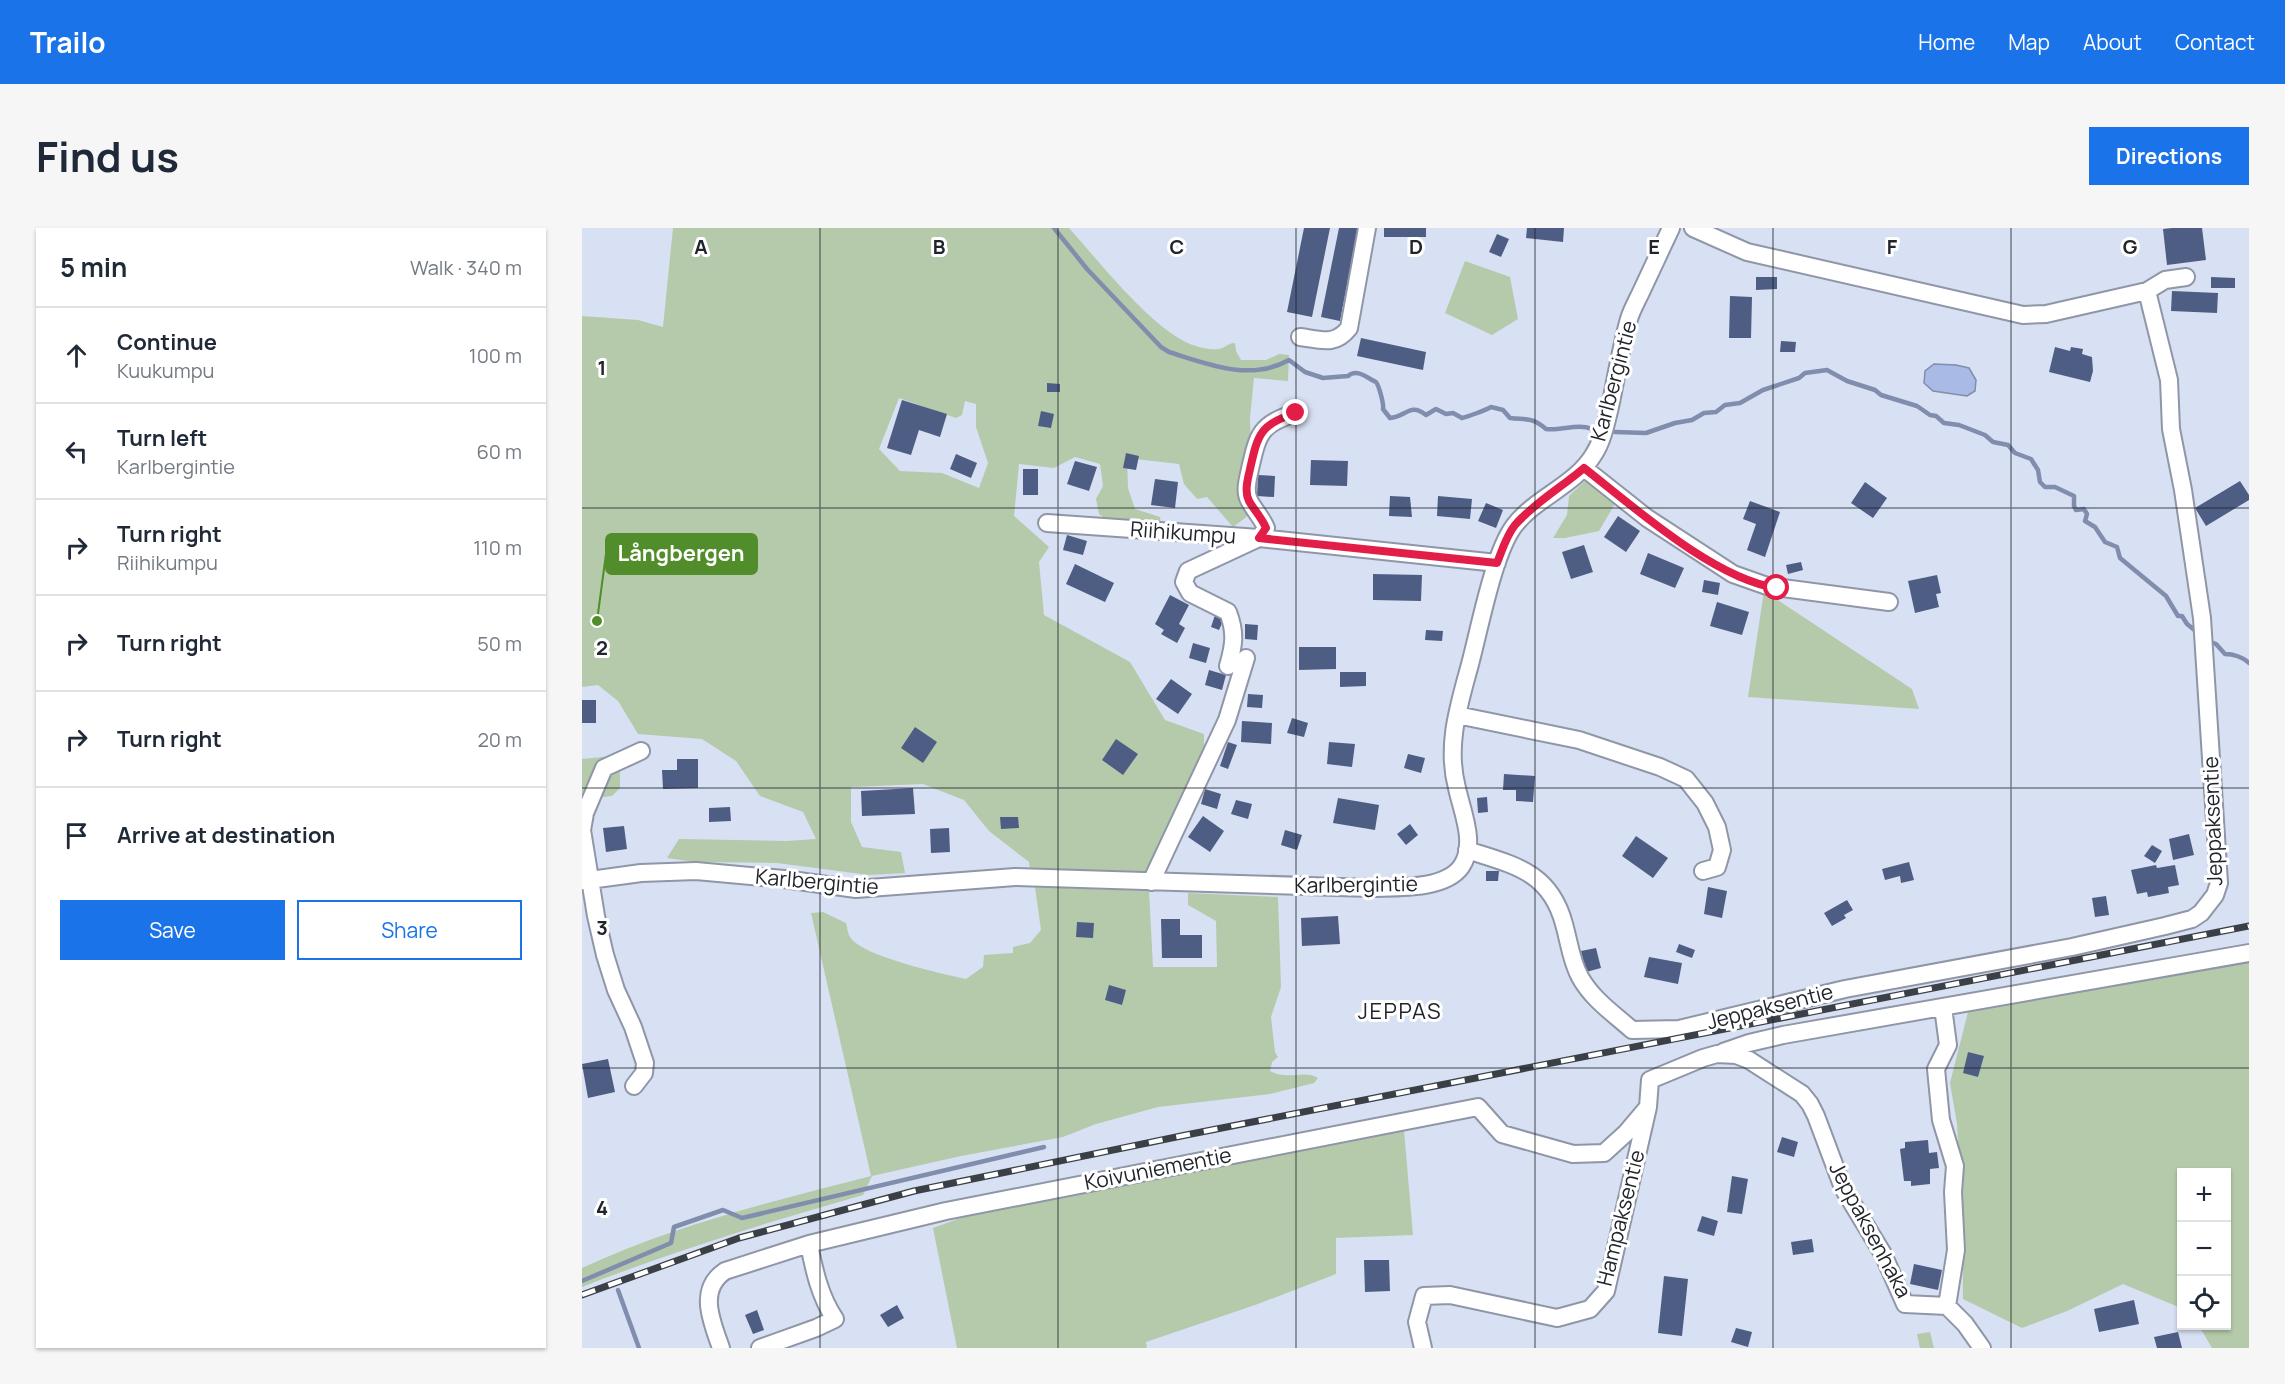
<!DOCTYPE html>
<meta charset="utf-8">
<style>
:root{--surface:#fff;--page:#f6f6f7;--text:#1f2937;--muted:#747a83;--line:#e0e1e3;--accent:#1a73e8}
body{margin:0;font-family:Manrope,sans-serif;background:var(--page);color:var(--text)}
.controls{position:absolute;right:18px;bottom:18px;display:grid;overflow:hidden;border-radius:0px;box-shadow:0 2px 4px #0004}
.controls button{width:54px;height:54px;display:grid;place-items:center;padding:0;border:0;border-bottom:2px solid var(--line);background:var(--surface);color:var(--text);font:30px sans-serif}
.stop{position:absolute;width:18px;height:18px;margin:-14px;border:4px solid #e11d48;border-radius:50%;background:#fff}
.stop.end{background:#e11d48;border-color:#fff;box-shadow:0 2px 6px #0008}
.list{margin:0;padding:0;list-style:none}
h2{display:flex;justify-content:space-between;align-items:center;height:78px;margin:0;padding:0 24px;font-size:26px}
h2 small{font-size:20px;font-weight:400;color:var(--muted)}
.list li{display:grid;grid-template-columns:39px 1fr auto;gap:18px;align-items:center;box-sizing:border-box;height:96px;padding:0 24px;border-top:2px solid var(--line)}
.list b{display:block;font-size:22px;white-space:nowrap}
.list p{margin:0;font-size:20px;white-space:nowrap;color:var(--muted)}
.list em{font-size:20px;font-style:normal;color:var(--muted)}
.actions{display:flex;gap:12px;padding:18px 24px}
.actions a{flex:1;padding:14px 0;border:2px solid var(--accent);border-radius:0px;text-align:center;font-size:21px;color:var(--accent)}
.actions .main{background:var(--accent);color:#fff}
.icon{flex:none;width:33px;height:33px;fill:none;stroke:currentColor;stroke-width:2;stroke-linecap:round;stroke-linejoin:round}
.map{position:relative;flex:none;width:1667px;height:1120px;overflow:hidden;border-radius:0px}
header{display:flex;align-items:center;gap:36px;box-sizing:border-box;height:84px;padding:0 30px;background:var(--accent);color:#fff}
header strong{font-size:28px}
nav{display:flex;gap:33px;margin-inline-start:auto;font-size:21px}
.intro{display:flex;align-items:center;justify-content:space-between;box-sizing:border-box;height:144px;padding:0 36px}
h1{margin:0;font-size:42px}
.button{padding:15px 27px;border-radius:0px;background:var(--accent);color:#fff;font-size:21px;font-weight:700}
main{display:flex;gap:36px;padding:0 36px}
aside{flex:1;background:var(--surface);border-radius:0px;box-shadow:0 2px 4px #0004}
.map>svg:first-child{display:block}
.green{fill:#b5caaa;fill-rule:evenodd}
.water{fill:#a8bae5;stroke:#808dad;stroke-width:1.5}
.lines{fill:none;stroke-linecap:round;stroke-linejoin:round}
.stream{stroke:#808dad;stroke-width:4.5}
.building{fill:#4e5d83}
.minor-casing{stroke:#8f96a7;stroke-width:20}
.minor{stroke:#fff;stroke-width:16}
.rail-casing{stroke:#3b3f46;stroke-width:7}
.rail{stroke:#fff;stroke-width:4.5;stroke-dasharray:14;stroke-linecap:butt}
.route{stroke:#e11d48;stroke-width:8}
.grid{fill:none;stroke:#21242a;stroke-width:1.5;stroke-opacity:0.55}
.labels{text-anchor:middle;stroke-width:6;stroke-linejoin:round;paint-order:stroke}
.street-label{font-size:21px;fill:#21242a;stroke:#fff}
.neighbourhood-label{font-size:22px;letter-spacing:1.5px;fill:#21242a;stroke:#fff}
.grid-label{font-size:20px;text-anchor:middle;font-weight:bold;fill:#21242a;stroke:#fff;stroke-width:6;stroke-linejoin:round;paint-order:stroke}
.leader{fill:none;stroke:#518d2b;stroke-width:2}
.callout-dot{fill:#518d2b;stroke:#fff;stroke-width:2}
.callout{fill:#518d2b;stroke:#518d2b;stroke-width:2}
.callout-label{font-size:22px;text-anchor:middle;font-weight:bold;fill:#fff}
</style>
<header>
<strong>Trailo</strong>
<nav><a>Home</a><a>Map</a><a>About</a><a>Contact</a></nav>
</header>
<div class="intro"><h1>Find us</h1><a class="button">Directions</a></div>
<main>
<aside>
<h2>5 min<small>Walk · 340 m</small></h2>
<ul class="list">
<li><svg class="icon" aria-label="ahead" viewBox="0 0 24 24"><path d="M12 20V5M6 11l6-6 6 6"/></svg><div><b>Continue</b><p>Kuukumpu</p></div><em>100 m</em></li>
<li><svg class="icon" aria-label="left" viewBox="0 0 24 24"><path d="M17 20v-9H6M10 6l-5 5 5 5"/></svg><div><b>Turn left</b><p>Karlbergintie</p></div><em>60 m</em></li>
<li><svg class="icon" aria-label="right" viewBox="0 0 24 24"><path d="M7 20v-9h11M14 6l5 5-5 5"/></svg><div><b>Turn right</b><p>Riihikumpu</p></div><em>110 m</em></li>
<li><svg class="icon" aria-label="right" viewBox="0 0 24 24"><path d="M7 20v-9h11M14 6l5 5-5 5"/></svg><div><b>Turn right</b></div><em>50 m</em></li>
<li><svg class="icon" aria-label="right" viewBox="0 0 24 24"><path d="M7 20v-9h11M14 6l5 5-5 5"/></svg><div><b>Turn right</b></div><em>20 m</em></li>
<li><svg class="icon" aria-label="arrive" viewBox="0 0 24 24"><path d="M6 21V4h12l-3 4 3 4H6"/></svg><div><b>Arrive at destination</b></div></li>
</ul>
<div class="actions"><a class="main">Save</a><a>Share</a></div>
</aside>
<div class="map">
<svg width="1667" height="1120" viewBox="0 0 1667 1120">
<rect width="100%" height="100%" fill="#d8e0f3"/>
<path class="green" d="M91 0H487C516 32 574 107 614 118 619 120 631 122 636 121 643 120 646 115 653 115L654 123 659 132H684L697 126 707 127 706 153 672 150 668 190 671 284 651 299 625 269 615 271 602 256 597 236 545 230 546 260 553 281 578 289 579 297 529 295 517 286 514 271 521 258 518 236 493 229 472 240 437 236 432 288 467 319 457 334 462 387 548 434 583 492 622 506V532L569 647 448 641 447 634 407 603 382 572 341 556 269 559V594L280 619 319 624 323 645 287 647 195 635 113 634 85 630 97 611 205 613 234 611 221 584 178 568 154 533 120 511 56 506 36 473 16 457 0 459V88L56 92 81 99ZM317 170 374 190 380 187 383 173 394 176V199L406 235 397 260 360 245 318 243 297 221Z
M883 33 928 49 936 91 910 107 863 85Z
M1003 253 1034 274 1017 303 983 310H971L985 287 987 268Z
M1182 363 1330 461 1337 481 1166 469Z
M31 528 38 544V560L30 568 5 571 0 578V531Z
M453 659 567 663 571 739H635L634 693 606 677V665L696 669 699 759 689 789 693 824 696 829 690 834 688 843C706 853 722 841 736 850L732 855 688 866 576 879 514 896 481 909 379 928 290 948 281 967C186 994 92 1023 0 1059V1040C92 997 192 973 289 948L229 685 241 684 264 695C265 699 266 706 268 709 279 728 361 746 384 751L401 739 402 727 431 725V719L448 715 459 702Z
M1667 732V1120H1630L1617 1098H1644V944H1600L1599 1080 1541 1056 1485 1083 1440 1100 1381 1071 1380 985 1375 896 1368 855 1387 780Z
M822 902 831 1007 754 1010V1046L676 1076 564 1114 565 1120H375L351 1000 395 984Z
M1348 1104 1352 1120H1338L1335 1106Z"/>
<path class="water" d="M1352 136 1374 137 1387 140 1394 152 1393 163 1385 168 1351 163 1342 155 1343 143Z"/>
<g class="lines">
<path class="stream" d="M472 0 505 41 579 119 587 124C626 136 668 154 707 132L723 144 741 150 766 148C775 140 785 150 794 154 797 158 802 176 801 181L808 190C824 189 828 174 844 187L854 181 864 186 871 185 880 190C885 189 904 182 909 179L921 182 928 190C945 192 950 189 964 201 979 203 996 195 1010 201
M1033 204 1064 205 1093 195 1110 192 1122 185 1134 184 1143 177 1158 175 1181 162 1217 150 1223 145 1245 142 1265 153 1293 162 1299 167 1335 178 1348 187 1354 188 1362 195 1377 197 1403 207 1411 214 1426 217 1433 225 1449 231 1456 242 1458 254 1463 259H1473L1492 268V278L1494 282 1502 281 1505 286 1503 293 1513 299 1523 314 1535 319 1538 330 1584 368 1596 388H1600L1605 396 1615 404
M1626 413 1634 416 1643 426C1651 426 1661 429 1667 435
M0 1053 89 1015 92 999 141 982 160 990 462 919
M36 1062 57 1120"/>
</g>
<path class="building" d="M722 0H748L730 89 705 84Z
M757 0H776L758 93 739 89Z
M802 0H844V9H802Z
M945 0H982L981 14 944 10Z
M1590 0H1620L1624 32 1585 37 1581 1Z
M915 6 927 11 919 29 907 24Z
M1174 49H1195V61L1174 62Z
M1629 49 1653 50V60H1629Z
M1590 63 1636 65 1635 85 1589 83Z
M1148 68 1170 69 1169 110H1147Z
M779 110 844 124 841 142 775 128Z
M1199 113 1214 114 1213 124H1198Z
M1473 119 1488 123 1489 119 1501 121 1500 126 1510 129 1511 143 1508 154 1467 144Z
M465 155 478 156V164H465Z
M320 172 365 186 358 209 337 202 329 227 305 220Z
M459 183 472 186 469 200 456 198Z
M544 225 557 228 554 242 541 240Z
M374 226 395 235 389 250 368 241Z
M729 232 766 233 765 258 728 257Z
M493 233 515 239 507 263 485 256Z
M441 241H456V267H441Z
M676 247 693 248 692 269 675 268Z
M573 251 596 254 593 280 569 277Z
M1658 253 1667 267V272L1624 298 1613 280Z
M1283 254 1305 270 1291 290 1269 275Z
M808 268 828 269 830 289 807 288Z
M856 268 890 271 888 291 855 288Z
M1168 273 1198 284 1183 329 1165 322 1174 296 1161 291Z
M904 275 921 282 914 300 896 293Z
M1036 288 1058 303 1044 324 1022 309Z
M485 307 505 313 501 327 481 322Z
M1002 317 1011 344 989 351 980 324Z
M1066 325 1102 340 1093 360 1058 346Z
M1219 334 1221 342 1206 346 1204 337Z
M493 336 532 355 523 374 484 356Z
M791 346 840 347 839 373 791 372Z
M1355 347 1359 365 1354 366 1357 379 1333 385 1326 353Z
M1122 352 1138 355 1136 367 1120 364Z
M588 367 607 377 597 396 603 400 595 415 579 406 582 402 573 396Z
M1135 374 1167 384 1160 407 1128 398Z
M633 387 642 391 637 402 629 399Z
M663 396 676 397 675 412 663 411Z
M844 402 861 403 860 413 843 412Z
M611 415 628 420 624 435 607 430Z
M717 419H754V441L717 442Z
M627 442 644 447 640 462 623 457Z
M758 444H784V458L758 459Z
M589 451 610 466 596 486 574 471Z
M666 466 681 467 680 480 665 479Z
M0 472H14V495H0Z
M710 490 726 495 722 509 705 505Z
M660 493 690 495 689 516 659 514Z
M333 499 355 514 341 535 319 520Z
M534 511 556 526 541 547 520 532Z
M646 514 655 517 646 541 638 538Z
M747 514 773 516 770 539 745 536Z
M826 526 843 530 839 545 822 540Z
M95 531H116V560L81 561 80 542H95Z
M922 546 953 548 951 574 934 573V562H921Z
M331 560 333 586 280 588 279 563Z
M623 561 639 566 635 581 619 576Z
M905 569 906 584 896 585 895 570Z
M756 570 797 577 793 602 751 595Z
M654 572 670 576 666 591 649 586Z
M148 579 149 593 127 594V580Z
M621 588 642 603 628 624 606 609Z
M418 589H436L437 600 419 601Z
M828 596 836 607 824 617 815 606Z
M42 598 45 621 24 624 21 600Z
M367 600 368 624 349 625 348 601Z
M703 602 720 607 715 622 699 617Z
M1607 606 1612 627 1591 632 1587 611Z
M1054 608 1086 630 1071 650 1040 628Z
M1570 617 1580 623 1573 635 1562 628Z
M1327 634 1332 652 1319 655 1318 648 1303 652 1300 641Z
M1574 637 1575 640 1593 637 1597 657 1586 659 1587 665 1566 669 1565 664 1555 666 1549 642Z
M904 643H917L916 653H904Z
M1126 659 1145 663 1140 690 1122 686Z
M1524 668 1527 687 1513 689 1510 670Z
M1265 672 1271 682 1262 687 1264 690 1250 698 1242 685Z
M756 688 758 716 720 718 719 690Z
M579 691H598V707H620V730H580Z
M495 694 512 695 511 710 494 709Z
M1097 716 1113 722 1110 730 1094 724Z
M1014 720 1019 740 1004 744 999 723Z
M1067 729 1100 735 1096 756 1062 749Z
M527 757 544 762 540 777 523 772Z
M1386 824 1402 828 1396 849 1381 845Z
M26 831 33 864 6 870 0 836Z
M1200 909 1216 914 1212 929 1195 924Z
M1346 912 1347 925 1355 924 1357 940 1348 941V956L1329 958V953H1322L1318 921 1323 920V914Z
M1150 948 1166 951 1160 986 1145 984Z
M1120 988 1136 993 1132 1008 1115 1003Z
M1230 1011 1232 1024 1211 1027 1209 1014Z
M782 1032H807L808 1063 783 1064Z
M1332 1036 1360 1042 1356 1062 1328 1056Z
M1082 1048 1106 1051 1100 1108 1076 1105Z
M1552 1072 1557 1096 1517 1104 1512 1081Z
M315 1077 322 1090 306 1099 298 1087Z
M175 1082 182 1102 171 1106 163 1087Z
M1154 1100 1170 1104 1166 1119 1149 1114Z
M1596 1104 1600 1120H1575L1572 1109Z"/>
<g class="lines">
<g class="minor-casing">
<path id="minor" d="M1111 0 1165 24 1441 87 1464 86 1565 63 1583 52 1604 49
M718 109C739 112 753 118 767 100L785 0
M1002 240 1065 290 1151 346 1185 358 1307 374
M465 295 677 310 915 335
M646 438C652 417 654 405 646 384L608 365 602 354 606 343 677 310 684 300C680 290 672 282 667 272 662 263 666 251 668 241 676 206 678 196 714 185
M875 487 997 512 1078 539 1104 551 1123 575 1135 599 1140 622 1135 639 1121 643
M885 622C931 637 968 643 982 696 987 713 989 733 998 749 1010 771 1032 786 1050 802L1097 801 1263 761 1490 719 1583 698 1610 691 1619 685 1633 667 1637 655 1620 390 1601 262 1589 201 1587 152 1565 63
M0 653 59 645 114 643 202 651 274 661 433 649 789 660C815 659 862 662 879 639 895 616 880 584 875 560 864 519 876 480 887 440 897 404 911 326 932 298 954 269 993 258 1012 226 1021 212 1024 195 1028 179 1034 150 1039 119 1047 91 1050 81 1056 71 1060 62 1070 41 1079 21 1089 0
M569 654 645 492 664 430
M1361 779 1366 817 1354 841 1359 892 1373 938 1371 964 1374 1022 1365 1078
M1141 824 1167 815 1201 807 1667 725
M52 858 62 845 63 835 51 799 34 762 23 727 14 688 0 602 3 585 22 540 59 523
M139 1120C130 1094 115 1062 143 1043L227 1016 364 983 896 879 920 906 991 926 1022 925 1044 905 1066 879
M178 1120 234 1100 253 1091C238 1069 232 1042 227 1016
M841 1120 835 1094 842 1068 868 1067 975 1090 1008 1081 1024 1063 1066 879 1068 852 1121 830 1135 826 1154 827 1167 832 1220 866 1228 876 1234 888 1261 960 1301 1026 1323 1076 1365 1078 1383 1096 1400 1120"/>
</g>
<use href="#minor" class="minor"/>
<g class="rail-casing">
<path id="rail" d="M0 1067 157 1010 332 963 604 907 1667 698"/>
</g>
<use href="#rail" class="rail"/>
</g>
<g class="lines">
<path class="route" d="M714 185C678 196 676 206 668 241 666 251 662 263 667 273 672 282 680 290 684 300L677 310 915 335C920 323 924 308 933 297 952 275 980 259 1002 240 1052 279 1132 351 1195 360"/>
</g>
<path class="grid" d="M238 0V1120M476 0V1120M714 0V1120M953 0V1120M1191 0V1120M1429 0V1120M0 280H1667M0 560H1667M0 840H1667"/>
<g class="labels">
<g class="street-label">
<text transform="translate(1032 153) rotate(-75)" y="7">Karlbergintie</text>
<text transform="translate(601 305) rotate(4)" y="7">Riihikumpu</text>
<text transform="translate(1631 593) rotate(-92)" y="7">Jeppaksentie</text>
<text transform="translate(235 654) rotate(5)" y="7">Karlbergintie</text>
<text transform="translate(774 657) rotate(-1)" y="7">Karlbergintie</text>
<text transform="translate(1188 779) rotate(-14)" y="7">Jeppaksentie</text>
<text transform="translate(576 941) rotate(-11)" y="7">Koivuniementie</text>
<text transform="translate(1039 990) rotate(-76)" y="7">Hampaksentie</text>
<text transform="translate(1288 1002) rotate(62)" y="7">Jeppaksenhaka</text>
</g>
<g class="neighbourhood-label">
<text x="818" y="791">JEPPAS</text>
</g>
</g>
<g class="grid-label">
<text x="119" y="26">A</text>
<text x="357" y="26">B</text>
<text x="595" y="26">C</text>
<text x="834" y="26">D</text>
<text x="1072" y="26">E</text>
<text x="1310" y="26">F</text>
<text x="1548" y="26">G</text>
<text x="20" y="147">1</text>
<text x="20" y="427">2</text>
<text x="20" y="707">3</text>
<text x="20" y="987">4</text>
</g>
<path class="leader" d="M15 393L24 326"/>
<circle class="callout-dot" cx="15" cy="393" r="6"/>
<rect class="callout" x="24" y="306" width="151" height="40" rx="6"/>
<g class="callout-label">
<text x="99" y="333">Långbergen</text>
</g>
</svg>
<div class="controls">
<button>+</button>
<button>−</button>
<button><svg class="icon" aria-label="locate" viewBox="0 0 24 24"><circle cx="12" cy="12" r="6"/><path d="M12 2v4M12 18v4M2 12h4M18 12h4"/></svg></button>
</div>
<div class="stop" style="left:1195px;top:360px"></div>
<div class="stop end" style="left:714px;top:185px"></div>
</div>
</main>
